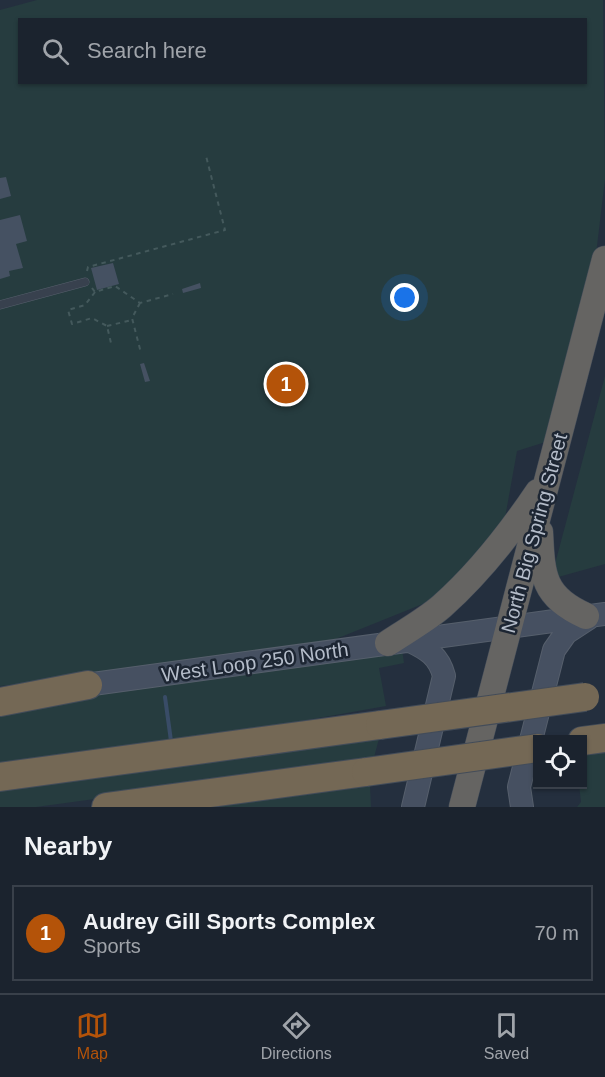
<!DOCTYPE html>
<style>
:root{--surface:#1b232e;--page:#242b36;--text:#f1f3f6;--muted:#a0a4aa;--line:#39404a;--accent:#b45309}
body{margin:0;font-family:Helvetica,sans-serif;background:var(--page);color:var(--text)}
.controls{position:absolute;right:18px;bottom:18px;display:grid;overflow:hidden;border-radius:0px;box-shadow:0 2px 4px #0004}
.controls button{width:54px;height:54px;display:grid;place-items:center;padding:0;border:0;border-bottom:2px solid var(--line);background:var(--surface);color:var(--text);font:30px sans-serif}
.you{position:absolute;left:405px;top:298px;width:21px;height:21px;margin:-15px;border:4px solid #fff;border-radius:50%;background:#1a73e8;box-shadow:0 0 0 9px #1a73e833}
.badge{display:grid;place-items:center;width:39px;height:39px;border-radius:50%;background:var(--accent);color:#fff;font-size:20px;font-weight:700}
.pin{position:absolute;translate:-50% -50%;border:3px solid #fff;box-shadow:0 2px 6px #0006}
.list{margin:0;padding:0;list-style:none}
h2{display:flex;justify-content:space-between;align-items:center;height:78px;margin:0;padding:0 24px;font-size:26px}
h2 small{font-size:20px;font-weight:400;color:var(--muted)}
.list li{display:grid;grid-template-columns:39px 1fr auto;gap:18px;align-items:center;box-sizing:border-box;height:96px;margin:0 12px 12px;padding:0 12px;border:2px solid var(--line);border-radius:0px}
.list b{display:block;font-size:22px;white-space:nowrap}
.list p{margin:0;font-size:20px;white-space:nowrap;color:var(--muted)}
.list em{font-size:20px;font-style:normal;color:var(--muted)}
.icon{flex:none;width:33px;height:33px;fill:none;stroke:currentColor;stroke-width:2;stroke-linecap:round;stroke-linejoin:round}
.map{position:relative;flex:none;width:605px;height:807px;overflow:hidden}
.search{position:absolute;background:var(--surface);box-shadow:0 2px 4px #0004;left:18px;right:18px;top:18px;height:66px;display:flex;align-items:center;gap:15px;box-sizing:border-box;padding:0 21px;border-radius:0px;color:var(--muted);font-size:22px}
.sheet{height:186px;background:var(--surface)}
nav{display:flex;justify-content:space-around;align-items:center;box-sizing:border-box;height:84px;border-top:2px solid var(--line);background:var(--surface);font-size:16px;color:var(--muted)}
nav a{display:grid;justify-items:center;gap:3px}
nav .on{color:var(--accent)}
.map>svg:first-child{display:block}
.green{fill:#263c3f;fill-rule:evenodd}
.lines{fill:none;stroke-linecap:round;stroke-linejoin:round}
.stream{stroke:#394c67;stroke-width:4}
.building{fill:#455162}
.service-casing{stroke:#565f6c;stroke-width:9}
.secondary-casing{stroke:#565f6c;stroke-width:24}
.trunk-casing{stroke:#434c59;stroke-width:27}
.motorway-casing{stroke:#434c59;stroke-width:30}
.path{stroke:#44595c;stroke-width:2;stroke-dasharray:4.5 4.5;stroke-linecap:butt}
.service{stroke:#38414e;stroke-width:8}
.secondary{stroke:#465061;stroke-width:22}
.trunk{stroke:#656462;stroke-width:26}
.motorway{stroke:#746855;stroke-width:28}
.motorway-bridge-casing{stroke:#434c59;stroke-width:30;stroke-linecap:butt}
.motorway-bridge{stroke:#746855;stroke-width:28}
.labels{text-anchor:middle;stroke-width:5;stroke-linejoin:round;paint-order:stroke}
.street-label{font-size:20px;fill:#b4bcc9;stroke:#1d2633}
</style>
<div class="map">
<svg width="605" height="807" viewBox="0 0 605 807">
<rect width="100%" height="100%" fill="#242f3e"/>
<path class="green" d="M37 0H603L605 179 587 330 558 438 517 451 505 518 455 591 306 651 0 686V10ZM20 20H586V82H20Z
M605 376V564L551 579Z
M402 649 404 663 379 668 386 706 268 727 0 764V707Z
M380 735 373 761 36 807H0V790Z
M605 752V807H577L581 802 579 785 582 784 583 756Z
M370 786 371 807H216Z"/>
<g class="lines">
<path class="stream" d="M165 697 171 741"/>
</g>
<path class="building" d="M6 177 11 196 0 199V178Z
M20 215 27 241 16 244 23 268 9 271 10 276 0 279V220Z
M113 263 119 284 97 290 91 268Z
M200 283 201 288 183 293 182 289Z
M144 363 150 381 145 382 140 364Z"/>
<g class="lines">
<g class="service-casing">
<path id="service" d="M0 305 85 282"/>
</g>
<g class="secondary-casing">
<path id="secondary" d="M410 641C427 649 439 656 444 676L413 807
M71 687 605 614
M522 807 519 787 554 650 566 633 589 618"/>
</g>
<g class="trunk-casing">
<path id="trunk" d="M540 532C542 576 543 597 586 616
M388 643C406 631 426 620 442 606 478 574 511 532 538 492
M462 807 605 259"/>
</g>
<g class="motorway-casing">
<path id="motorway" d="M0 702 88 685
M582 741 605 738
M0 777 380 725
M106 807 366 772"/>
</g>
<path class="path" d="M87 271 88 267 225 230 206 156
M92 288 95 292 115 286 140 303 173 294
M95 292 85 305 68 310 72 324 92 318 107 326 111 343
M140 303 132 318 141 353
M107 326 132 320"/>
<use href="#service" class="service"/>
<use href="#secondary" class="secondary"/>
<use href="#trunk" class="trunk"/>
<use href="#motorway" class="motorway"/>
<g class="motorway-bridge-casing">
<path id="motorway-bridge" d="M380 725 585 697
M366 772 538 748"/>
</g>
<use href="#motorway-bridge" class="motorway-bridge"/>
</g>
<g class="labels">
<g class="street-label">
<text transform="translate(534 533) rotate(-75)" y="7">North Big Spring Street</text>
<text transform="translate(255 662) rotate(-8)" y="7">West Loop 250 North</text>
</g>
</g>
</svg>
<div class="controls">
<button><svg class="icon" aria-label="locate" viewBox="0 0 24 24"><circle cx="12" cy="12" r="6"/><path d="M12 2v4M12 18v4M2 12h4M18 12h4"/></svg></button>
</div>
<div class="you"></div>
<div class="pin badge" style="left:286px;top:384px">1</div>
<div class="search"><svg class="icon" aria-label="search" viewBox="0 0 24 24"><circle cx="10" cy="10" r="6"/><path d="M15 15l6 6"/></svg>Search here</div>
</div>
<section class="sheet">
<h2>Nearby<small></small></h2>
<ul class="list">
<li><span class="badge">1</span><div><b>Audrey Gill Sports Complex</b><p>Sports</p></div><em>70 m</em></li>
</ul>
</section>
<nav>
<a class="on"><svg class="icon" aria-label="map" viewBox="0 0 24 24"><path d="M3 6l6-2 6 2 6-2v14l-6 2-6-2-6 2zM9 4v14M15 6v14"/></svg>Map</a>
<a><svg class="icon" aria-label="directions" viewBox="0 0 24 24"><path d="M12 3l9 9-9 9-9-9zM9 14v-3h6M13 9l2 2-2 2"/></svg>Directions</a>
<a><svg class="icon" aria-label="saved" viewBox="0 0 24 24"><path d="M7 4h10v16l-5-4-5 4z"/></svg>Saved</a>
</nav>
